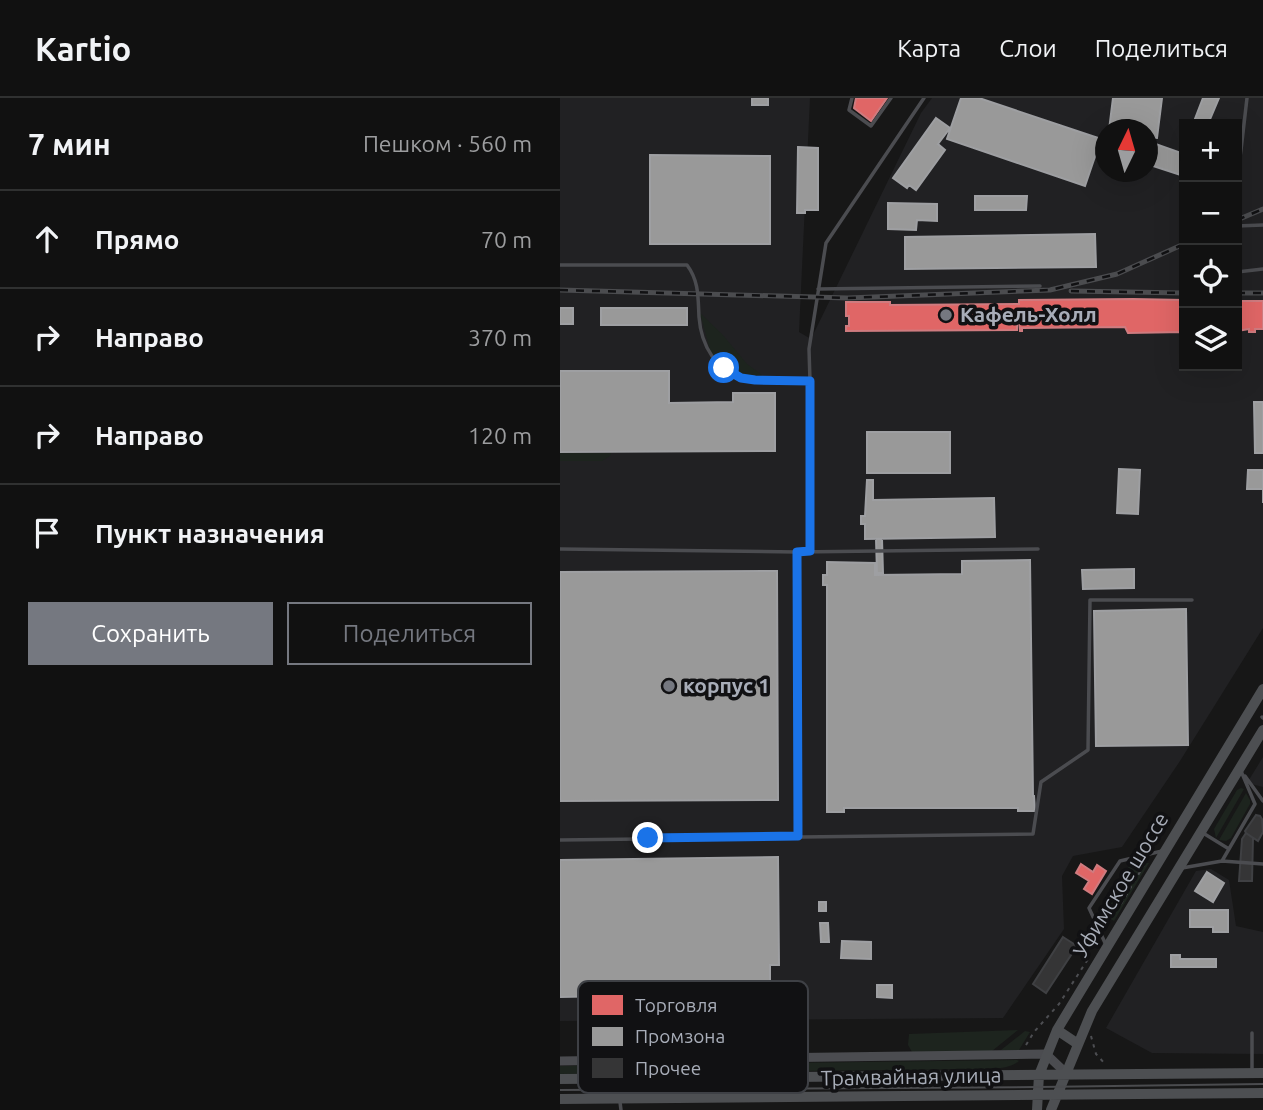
<!DOCTYPE html>
<html lang="ru">
<meta charset="utf-8">
<style>
:root{--surface:#111;--page:#1e1f1f;--text:#f1f3f6;--muted:#9c9d9f;--line:#303131;--accent:#757880}
body{margin:0;font-family:Ubuntu,sans-serif;background:var(--page);color:var(--text)}
.controls{position:absolute;right:21px;top:21px;display:grid;overflow:hidden;border-radius:0px;box-shadow:0 7px 28px #0002}
.controls button{width:63px;height:63px;display:grid;place-items:center;padding:0;border:0;border-bottom:2px solid var(--line);background:var(--surface);color:var(--text);font:35px sans-serif}
.compass{position:absolute;left:535px;top:21px;width:63px;height:63px;border-radius:50%;background:var(--surface);box-shadow:0 7px 28px #0002;rotate:5deg}
.stop{position:absolute;width:21px;height:21px;margin:-16px;border:5px solid #1a73e8;border-radius:50%;background:#fff}
.stop.end{background:#1a73e8;border-color:#fff;box-shadow:0 2px 7px #0008}
.list{margin:0;padding:0;list-style:none}
h2{display:flex;justify-content:space-between;align-items:center;height:91px;margin:0;padding:0 28px;font-size:30px}
h2 small{font-size:23px;font-weight:400;color:var(--muted)}
.list li{display:grid;grid-template-columns:46px 1fr auto;gap:21px;align-items:center;box-sizing:border-box;height:98px;padding:0 28px;border-top:2px solid var(--line)}
.list b{display:block;font-size:26px;white-space:nowrap}
.list em{font-size:23px;font-style:normal;color:var(--muted)}
.actions{display:flex;gap:14px;padding:21px 28px}
.actions a{flex:1;padding:16px 0;border:2px solid var(--accent);border-radius:0px;text-align:center;font-size:24px;color:var(--accent)}
.actions .main{background:var(--accent);color:#fff}
.icon{flex:none;width:38px;height:38px;fill:none;stroke:currentColor;stroke-width:2;stroke-linecap:round;stroke-linejoin:round}
.map{position:relative;flex:none;width:703px;height:1012px;overflow:hidden}
header{display:flex;align-items:center;gap:42px;box-sizing:border-box;height:98px;padding:0 35px;background:var(--surface);border-bottom:2px solid var(--line)}
header strong{font-size:33px}
nav{display:flex;gap:38px;margin-inline-start:auto;font-size:24px}
main{display:flex}
aside{flex:1;background:var(--surface)}
.map>svg:first-child{display:block}
.built{fill:#212123;fill-rule:evenodd}
.green{fill:#1d241e}
.shops{fill:#e06666;stroke:#cf7b7f;stroke-width:2}
.industry{fill:#999;stroke:#9e9fa2;stroke-width:2}
.building{fill:#353536;stroke:#3f4043;stroke-width:2}
.lines{fill:none;stroke-linecap:round;stroke-linejoin:round}
.path{stroke:#4d4e52;stroke-width:2;stroke-dasharray:3.5 5;stroke-linecap:butt}
.service{stroke:#4b4c50;stroke-width:3.5}
.tertiary{stroke:#4b4c50;stroke-width:9}
.primary{stroke:#4d4f52;stroke-width:10}
.tram{stroke:#4b4c4f;stroke-width:2}
.rail-casing{stroke:#4b4c4f;stroke-width:5}
.rail{stroke:#111113;stroke-width:2.5;stroke-dasharray:8;stroke-linecap:butt}
.route{stroke:#1a73e8;stroke-width:9}
.poi-dot{fill:#757880;stroke:#111113;stroke-width:2.5}
.labels{text-anchor:middle;stroke-width:7;stroke-linejoin:round;paint-order:stroke}
.poi-label{font-size:21px;font-weight:bold;fill:#a8adb8;stroke:#111113;text-anchor:start}
.street-label{font-size:21px;fill:#a8adb8;stroke:#111113}
.key{fill:#111113;stroke:#3e4045;stroke-width:2}
.key-label{font-size:19px;fill:#a8adb8}
</style>
<header>
<strong>Kartio</strong>
<nav><a>Карта</a><a>Слои</a><a>Поделиться</a></nav>
</header>
<main>
<aside>
<h2>7 мин<small>Пешком · 560 m</small></h2>
<ul class="list">
<li><svg class="icon" aria-label="ahead" viewBox="0 0 24 24"><path d="M12 20V5M6 11l6-6 6 6"/></svg><div><b>Прямо</b></div><em>70 m</em></li>
<li><svg class="icon" aria-label="right" viewBox="0 0 24 24"><path d="M7 20v-9h11M14 6l5 5-5 5"/></svg><div><b>Направо</b></div><em>370 m</em></li>
<li><svg class="icon" aria-label="right" viewBox="0 0 24 24"><path d="M7 20v-9h11M14 6l5 5-5 5"/></svg><div><b>Направо</b></div><em>120 m</em></li>
<li><svg class="icon" aria-label="arrive" viewBox="0 0 24 24"><path d="M6 21V4h12l-3 4 3 4H6"/></svg><div><b>Пункт назначения</b></div></li>
</ul>
<div class="actions"><a class="main">Сохранить</a><a>Поделиться</a></div>
</aside>
<div class="map">
<svg width="703" height="1012" viewBox="0 0 703 1012">
<rect width="100%" height="100%" fill="#171717"/>
<path class="built" d="M0 0H250L239 234 251 241 361 15 372 0H703V530L620 663 562 749 513 758 502 778 504 831 443 920 0 923ZM624 26H677V268H624ZM545 32H587V74H545Z
M703 659V689L687 685Z
M651 771 669 782 676 828 703 834V956L592 955 546 930 636 773Z"/>
<path class="green" d="M140 215 162 236 187 266 202 277 187 278 174 273 151 256Z
M0 355H51L50 358 42 363H0Z
M681 690 684 691 656 740 654 731 677 692Z
M686 695 690 702V706L671 740 666 743 659 742Z
M575 764 589 765 554 823 546 818 544 807 565 772Z
M458 932 432 953 352 954 348 947 349 936Z
M465 933 470 934 459 952H441Z
M457 962 459 963C449 972 434 970 422 971L0 976V968Z"/>
<path class="shops" d="M296 0H327L311 23 294 10Z
M573 201 624 202V239V234L568 235 565 229 462 230V233H460L459 222H457V232L286 233V228H289V218H286V204H330V207L459 206V202Z
M677 203H703V231H695V234H689V231L677 233Z
M521 766 533 774 537 767 546 773 532 796 524 791 529 783 516 775Z"/>
<path class="industry" d="M192 0H208V7H192Z
M401 0H419L541 41 525 88 387 41Z
M553 0H602L597 40 587 39V32H549Z
M643 0H659L648 26H633Z
M376 20 390 30 378 46 385 52 356 92 349 87 347 90 333 80Z
M587 43 621 55 624 46V78L587 66Z
M238 49 258 50V112H245V115H237Z
M90 57 210 58V146H90Z
M415 98H467L466 112H415Z
M328 105 377 106V123L357 122 356 132 328 131Z
M535 136 536 169 345 171V139Z
M0 210H13V226H0Z
M41 210H127V227H41Z
M0 273H109V305L173 304V295H215V353L0 354Z
M694 304H703V355H695Z
M307 334H390V375H307Z
M559 371 580 372 578 416 557 415Z
M688 372H703V405V391H687Z
M307 382H313V402L434 400 435 439 305 441V426H301V418H305Z
M316 441H322L323 475H317Z
M470 462 473 698H474L475 713H458V710H284V714H267V487H263V477H267V464L315 465V477L402 476V463Z
M574 471V490L523 491 522 472Z
M217 473 218 702 0 703V474Z
M626 511 628 647 536 648 534 513Z
M218 759 219 867H210V895L0 899V762Z
M647 774 664 785 653 804 635 793Z
M259 804H266V813H259Z
M630 812H668V834H653V829H630Z
M260 825H268L269 844H261Z
M282 843 311 844V861L281 860Z
M611 857H620V861H656V869H611Z
M317 887H332V900L317 899Z"/>
<path class="building" d="M696 717 700 718 702 721 703 734 698 743 686 735 685 733Z
M686 735 693 740 692 783H679L682 741Z
M503 839 517 848 486 895 473 886Z"/>
<g class="lines">
<path class="path" d="M561 806 587 762
M531 938 536 956 546 967
M466 947 474 934 499 906 530 858"/>
<path class="service" d="M292 0 289 12 311 28 331 0
M677 79 681 52 687 0
M677 128 703 127
M0 167H127C139 183 138 199 139 219 141 247 156 274 185 281 205 286 229 283 250 283
M677 174 703 171
M258 191 480 188
M0 451 237 454 478 451
M250 453V283L249 251 266 145 364 0
M237 454 238 738
M702 619 703 620
M685 678 703 703
M643 735 669 751
M0 742 473 736 481 684 528 652 530 502H632
M662 763 703 766
M622 770 662 763 695 706 681 673
M546 847 529 810 560 763 602 753
M692 974V935
M60 1004 61 1012"/>
<path class="tertiary" d="M0 963 486 956 507 976"/>
<path class="primary" d="M497 932 518 946
M0 981 703 975
M0 1001 703 995
M477 1012 479 977 497 932 703 591
M491 1012 532 913 703 632"/>
<path class="tram" d="M0 992 478 989 703 986"/>
<g class="rail-casing">
<path id="rail" d="M677 122 703 111
M0 192 288 200 490 192 557 176 624 146
M511 193 624 195
M677 195H703"/>
</g>
<use href="#rail" class="rail"/>
</g>
<g class="lines">
<path class="route" d="M88 740 238 738 237 454 250 453V283L195 282 181 280 164 270"/>
</g>
<g class="poi-dot">
<circle cx="386" cy="217" r="7"/>
<circle cx="109" cy="588" r="7"/>
</g>
<g class="labels">
<g class="poi-label">
<text x="400" y="224">Кафель-Холл</text>
<text x="123" y="595">корпус 1</text>
</g>
<g class="street-label">
<text transform="translate(561 787) rotate(-59)" y="7">Уфимское шоссе</text>
<text transform="translate(351 979) rotate(-1)" y="7">Трамвайная улица</text>
</g>
</g>
<rect x="18" y="883" width="230" height="112" rx="10" class="key"/>
<rect x="32" y="897" width="31" height="20" fill="#e06666"/>
<rect x="32" y="929" width="31" height="19" fill="#999"/>
<rect x="32" y="960" width="31" height="20" fill="#353536"/>
<g class="key-label">
<text x="75" y="914">Торговля</text>
<text x="75" y="945">Промзона</text>
<text x="75" y="977">Прочее</text>
</g>
</svg>
<div class="controls">
<button>+</button>
<button>−</button>
<button><svg class="icon" aria-label="locate" viewBox="0 0 24 24"><circle cx="12" cy="12" r="6"/><path d="M12 2v4M12 18v4M2 12h4M18 12h4"/></svg></button>
<button><svg class="icon" aria-label="layers" viewBox="0 0 24 24"><path d="M12 4l9 5-9 5-9-5zM3 14l9 5 9-5"/></svg></button>
</div>
<svg class="compass" viewBox="-18 -18 36 36"><path d="M0-13l5 13h-10z" fill="#e53935"/><path d="M0 13l5-13h-10z" fill="#9c9d9f"/></svg>
<div class="stop" style="left:164px;top:270px"></div>
<div class="stop end" style="left:88px;top:740px"></div>
</div>
</main>
